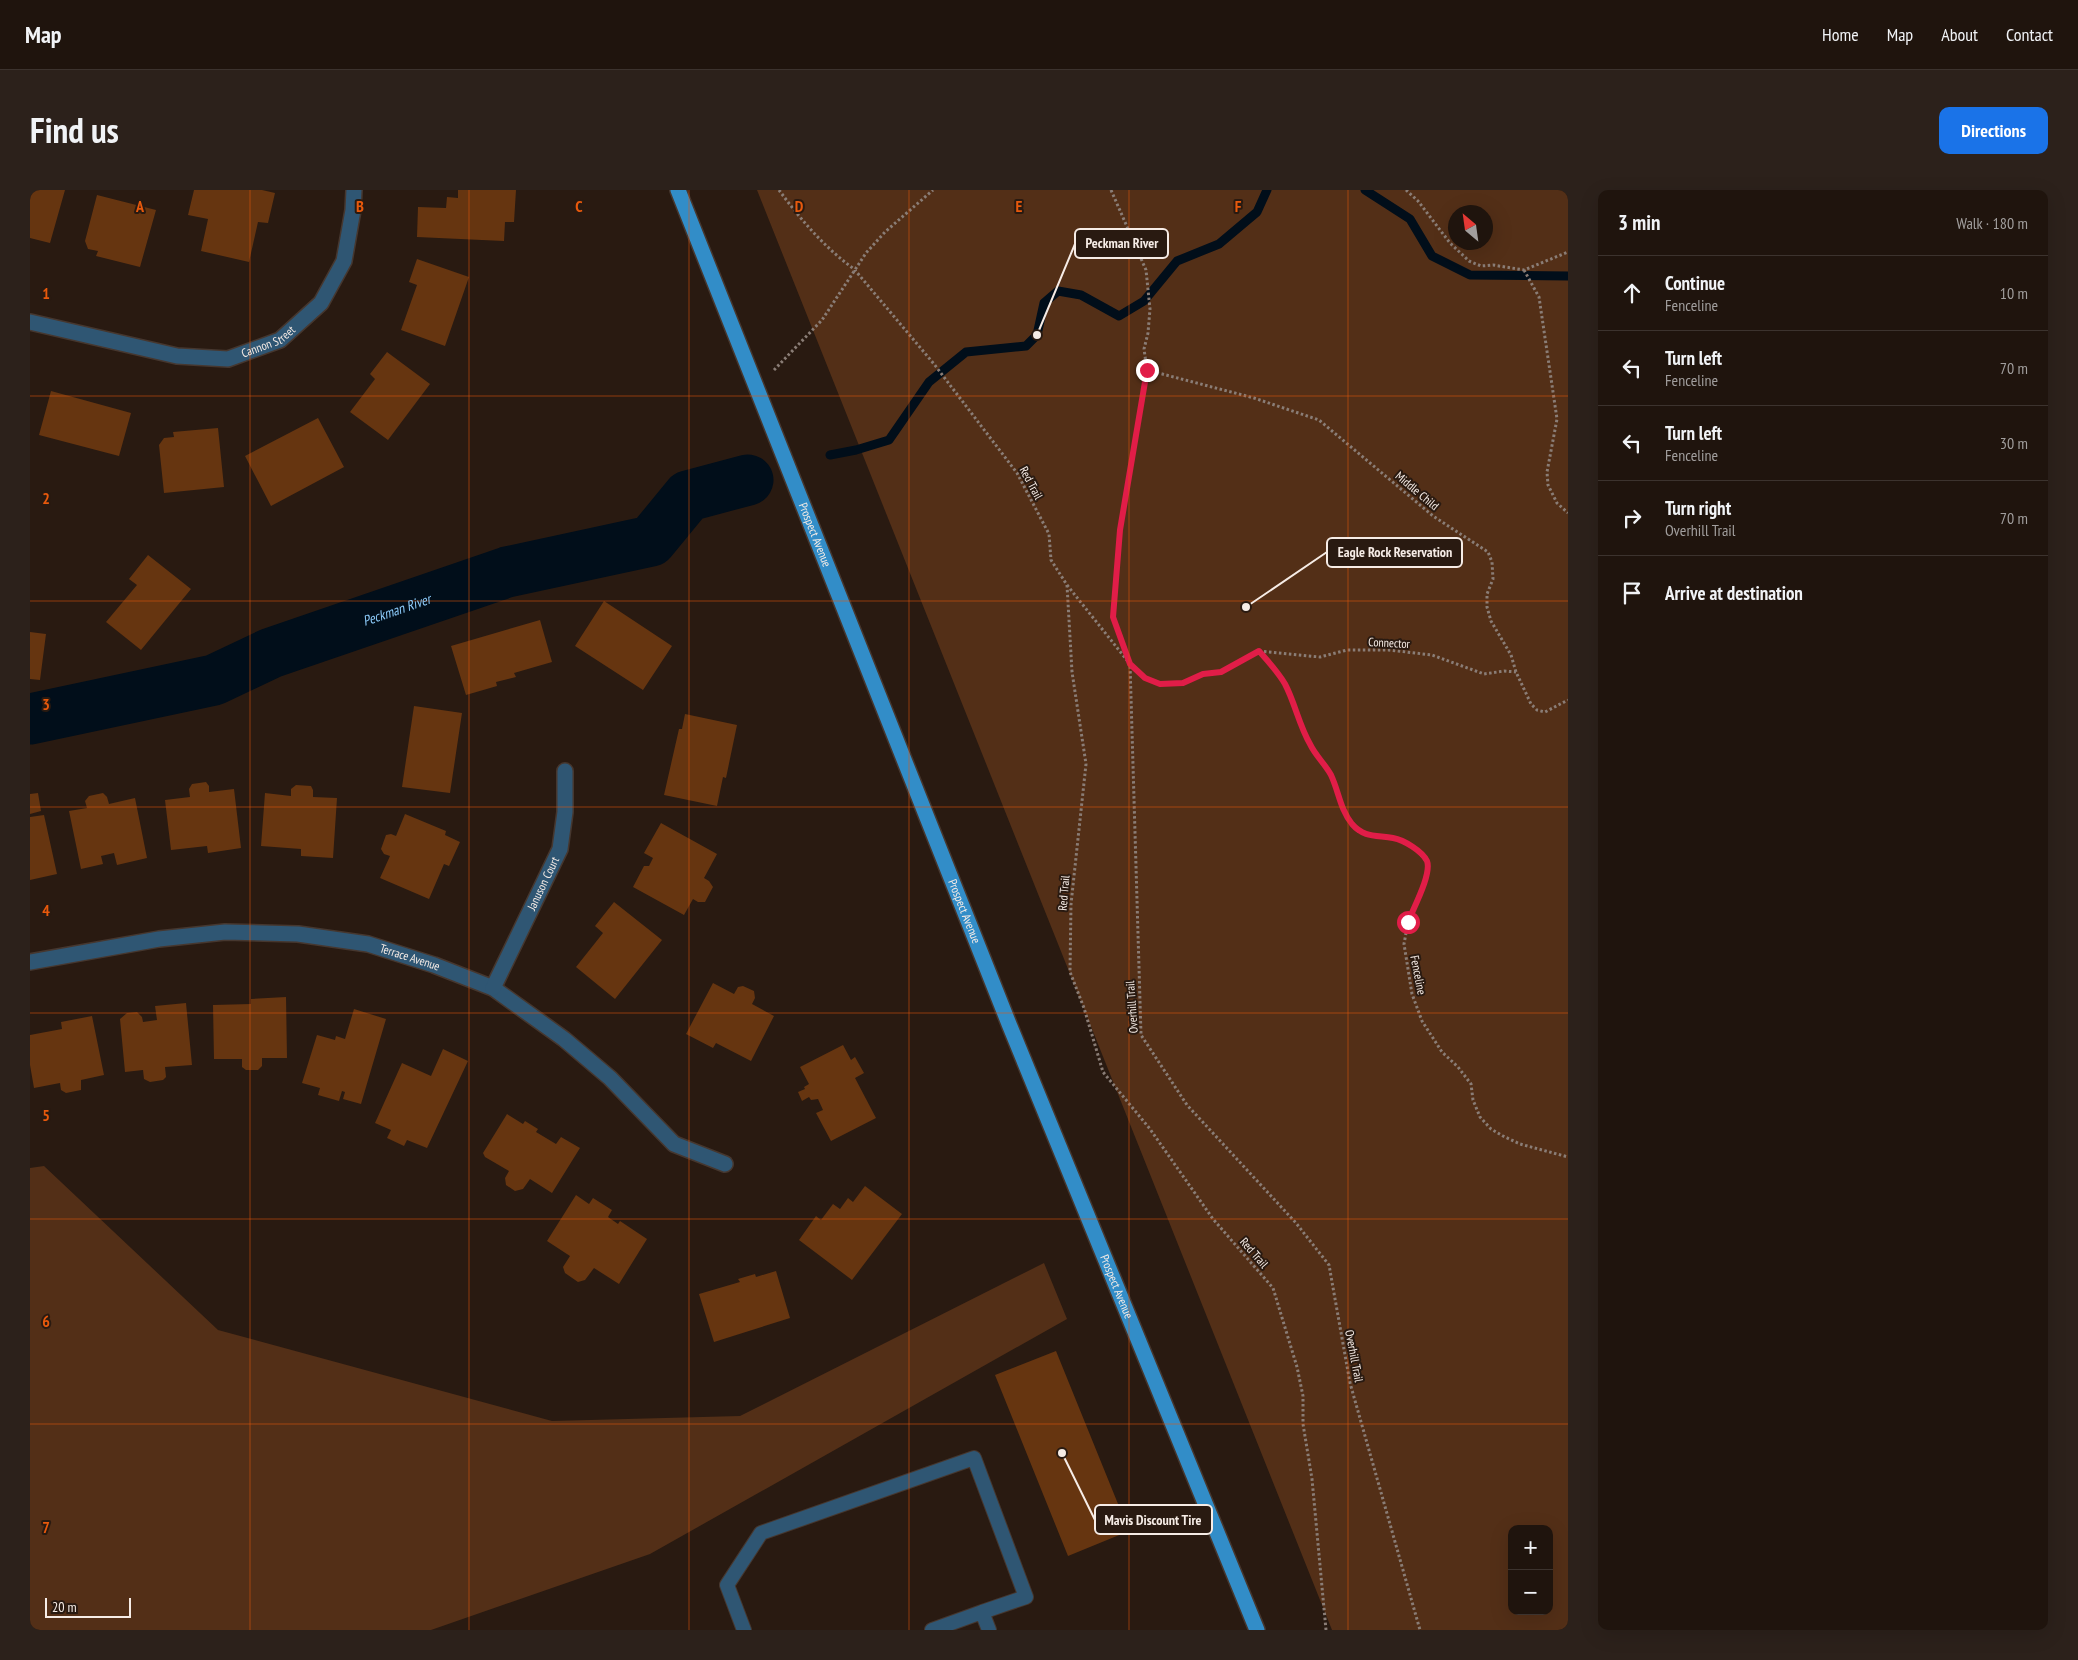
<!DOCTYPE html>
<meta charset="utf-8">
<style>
:root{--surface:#1f140d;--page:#2c211b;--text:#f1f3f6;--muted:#a19e9d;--line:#3c332e;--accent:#1a73e8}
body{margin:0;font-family:"PT Sans Narrow",sans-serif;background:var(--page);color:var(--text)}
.controls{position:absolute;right:15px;bottom:15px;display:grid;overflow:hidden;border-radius:10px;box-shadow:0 5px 20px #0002}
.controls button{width:45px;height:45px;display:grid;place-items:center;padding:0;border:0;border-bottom:1px solid var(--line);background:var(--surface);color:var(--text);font:25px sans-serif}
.compass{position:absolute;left:1418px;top:15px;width:45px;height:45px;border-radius:50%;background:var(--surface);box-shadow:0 5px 20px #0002;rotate:331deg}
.scale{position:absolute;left:15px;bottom:12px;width:86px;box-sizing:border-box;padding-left:5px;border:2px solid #f6ece6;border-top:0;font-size:14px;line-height:18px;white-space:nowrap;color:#f6ece6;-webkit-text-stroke:4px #291a11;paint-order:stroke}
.stop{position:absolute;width:15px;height:15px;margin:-11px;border:4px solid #e11d48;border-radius:50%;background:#fff}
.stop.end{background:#e11d48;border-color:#fff;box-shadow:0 1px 5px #0008}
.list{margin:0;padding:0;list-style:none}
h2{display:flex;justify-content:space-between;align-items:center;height:65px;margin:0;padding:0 20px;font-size:21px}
h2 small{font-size:16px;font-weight:400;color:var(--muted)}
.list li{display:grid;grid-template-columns:32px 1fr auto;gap:15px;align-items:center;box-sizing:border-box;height:75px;padding:0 20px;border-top:1px solid var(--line)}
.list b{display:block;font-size:19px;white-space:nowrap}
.list p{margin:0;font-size:16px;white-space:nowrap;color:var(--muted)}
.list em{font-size:16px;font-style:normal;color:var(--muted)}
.icon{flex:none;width:28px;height:28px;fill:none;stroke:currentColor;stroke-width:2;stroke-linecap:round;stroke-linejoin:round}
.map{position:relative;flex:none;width:1538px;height:1440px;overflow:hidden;border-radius:10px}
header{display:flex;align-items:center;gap:30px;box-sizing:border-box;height:70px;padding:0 25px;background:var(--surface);border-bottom:1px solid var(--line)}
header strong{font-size:24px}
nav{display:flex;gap:28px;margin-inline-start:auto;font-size:18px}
.intro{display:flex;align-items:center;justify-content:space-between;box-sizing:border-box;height:120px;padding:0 30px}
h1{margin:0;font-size:35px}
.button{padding:12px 22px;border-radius:10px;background:var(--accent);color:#fff;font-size:18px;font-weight:700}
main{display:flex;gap:30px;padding:0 30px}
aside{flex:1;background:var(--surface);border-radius:10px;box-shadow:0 5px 20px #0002}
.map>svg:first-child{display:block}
.green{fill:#532f17;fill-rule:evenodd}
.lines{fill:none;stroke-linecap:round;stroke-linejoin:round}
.stream{stroke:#010e1a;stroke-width:9}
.river{stroke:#010e1a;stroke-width:51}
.building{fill:#663510}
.service-casing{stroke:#46372f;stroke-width:16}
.minor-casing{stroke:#46372f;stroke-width:18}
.primary-casing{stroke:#46372f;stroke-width:18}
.path{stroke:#8a7d76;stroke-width:3;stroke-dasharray:2.5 2.5;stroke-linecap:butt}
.service{stroke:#2f5673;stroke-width:14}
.minor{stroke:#2f5673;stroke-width:15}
.primary{stroke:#328dc8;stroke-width:15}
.route{stroke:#e11d48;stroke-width:6}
.grid{fill:none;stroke:#e8590c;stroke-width:1;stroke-opacity:0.55}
.labels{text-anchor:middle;stroke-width:4;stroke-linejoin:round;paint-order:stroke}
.street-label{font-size:12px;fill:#f6ece6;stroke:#291a11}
.water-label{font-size:14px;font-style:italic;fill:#8ccaf9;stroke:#291a11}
.grid-label{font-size:16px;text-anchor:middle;font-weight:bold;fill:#e8590c;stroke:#291a11;stroke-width:4;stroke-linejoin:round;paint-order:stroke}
.leader{fill:none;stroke:#f6ece6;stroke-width:2}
.callout-dot{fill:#f6ece6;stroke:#291a11;stroke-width:2}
.callout{fill:#291a11;stroke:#f6ece6;stroke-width:2}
.callout-label{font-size:14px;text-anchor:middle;font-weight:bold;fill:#f6ece6}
</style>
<header>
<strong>Map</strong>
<nav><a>Home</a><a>Map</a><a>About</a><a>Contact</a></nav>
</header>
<div class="intro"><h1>Find us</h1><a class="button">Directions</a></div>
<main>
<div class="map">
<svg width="1538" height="1440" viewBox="0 0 1538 1440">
<rect width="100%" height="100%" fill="#291a11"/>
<path class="green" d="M727 0H1538V1440H1302ZM1426 22H1456V52H1426ZM1482 1339H1519V1421H1482Z
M14 976 188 1140 522 1231 710 1226 1014 1073 1037 1129 620 1364 401 1440H0V978Z"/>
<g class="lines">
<path class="stream" d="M1335 0 1380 29 1402 66 1440 85 1538 86
M800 265 826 260 859 250 899 192 936 162 996 156 1007 145 1014 113 1028 101 1051 105 1089 126 1114 111 1147 71 1189 54 1227 22 1237 0"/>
<path class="river" id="s1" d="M0 529 184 490 241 463 477 382 621 351 658 306 718 290"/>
</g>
<path class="building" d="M0 0H35L20 53 0 48Z
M164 0H232L245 3 238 33 228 32 219 72 171 61 178 29 158 25Z
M428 0H486L484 32H475L474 51 387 47 388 17 416 18 417 7 428 8Z
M67 5 126 20 110 77 66 66 68 61 58 59 55 51Z
M387 69 439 87 415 156 371 140 387 95 379 92Z
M357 162 400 194 358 250 320 222 345 189 340 184Z
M21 201 101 223 89 266 9 245Z
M288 228 314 277 241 316 215 266Z
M188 238 194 297 134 303 129 255 134 248 144 247 143 242Z
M118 365 161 399 111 460 76 432 107 395 99 389Z
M574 411 642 456 613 500 545 456Z
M510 430 522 472 484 483 486 487 466 492 467 496 436 505 421 456Z
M0 442 16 444 10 490 0 489Z
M384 516 432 523 420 603 372 597Z
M655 524 707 535 696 588 693 587 687 616 634 605 649 539H652Z
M176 592 179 596V602L204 599 211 658 178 663 177 656 141 660 135 610 160 607 159 599 162 594Z
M266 595 281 596 283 600V607L307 608 303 668 271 666V659L231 656 235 603 261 606V599Z
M8 603 11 621 0 624V604Z
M73 603 77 607 79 614 105 608 117 668 87 675 84 663 71 666 73 674 51 679 39 621 57 618 55 611 59 606Z
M375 624 416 641 415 645 430 652 419 676 414 674 399 709 350 688 360 666 354 664 351 659 356 645 361 644 366 646Z
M14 625 27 684 0 690V627Z
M631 633 687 664 674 688 679 691 683 697 675 712H668L663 709 654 725 603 697 614 676H619L623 668 614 663Z
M584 712 632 750 585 809 546 777 573 743 565 736Z
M683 793 704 804 708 797 713 796 724 801 725 808 722 814 744 826 721 871 686 853 683 858 656 844Z
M256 807 257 868H232V876L228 880H216L212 877V869H184L183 815 221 814V809Z
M156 813 162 875 135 877 136 887 133 890 120 892 114 889 113 880 95 882 90 829 97 823 107 822 112 827 113 832 127 830 125 816Z
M324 819 356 829 331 914 313 909 315 902 312 901 309 911 288 905 290 898 272 893 287 845 305 850 306 846 315 849Z
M62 826 74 885 51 890V900L36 903 31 900 30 893 4 898 0 875V845L32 839 31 832Z
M813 855 821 870 825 867 834 883 825 888 846 928 801 951 786 923 793 920 788 909 781 910 779 907 772 911 768 902 775 899 774 897 779 894 770 877Z
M413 859 438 871 397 958 377 950 374 956 357 948 361 940 345 933 372 873 401 886Z
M477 924 493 934 495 931 508 939 506 942 526 954 531 947 550 958 522 1003 500 989 493 999 485 1001 476 995 475 988 479 981 455 967 453 963Z
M835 996 872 1024 822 1090 769 1050 786 1026 791 1030 803 1014 810 1019 818 1008 823 1012Z
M546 1005 559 1014 563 1008 582 1020 578 1027 588 1034 590 1031 617 1049 589 1094 564 1078 555 1090 548 1092 535 1083 533 1077 540 1066 517 1051Z
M746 1081 760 1128 684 1152 669 1104 710 1092 708 1089 725 1084 726 1087Z
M1026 1161 1099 1341 1038 1366 965 1185Z"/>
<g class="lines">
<g class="service-casing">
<path id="service" d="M714 1440 697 1395 731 1343 944 1268 996 1407 952 1422
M902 1440 952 1422 959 1440"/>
</g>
<g class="minor-casing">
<g id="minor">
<path id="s2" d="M0 132 147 166 198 169 250 150 291 113 314 71 323 20 324 0"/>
<path id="s3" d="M0 772 129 749 195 742 268 744 338 754 404 775 463 798 534 849 580 888 644 954 695 974"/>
<path id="s4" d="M463 798 530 659 535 622V581"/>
</g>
</g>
<g class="primary-casing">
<g id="primary">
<path id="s5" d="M648 0 979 834 1227 1440"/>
</g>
</g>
<path class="path" d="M749 0C770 29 795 58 824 79L904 174 987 283 1019 344 1021 370 1037 395 1042 482 1056 574 1041 714 1040 782 1054 818 1073 882 1120 939 1183 1029 1243 1098 1267 1177 1273 1206V1234L1282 1289 1296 1440
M1081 0 1116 80 1120 119 1118 143 1114 159 1117 180 1090 340 1083 427 1100 474 1111 845 1157 915 1266 1033 1299 1075 1320 1193 1390 1440
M1376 0 1388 11 1420 53 1439 71 1451 76 1463 75 1494 80 1538 62
M1494 80 1509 107 1527 229 1517 282 1518 295 1527 313 1538 323
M744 180 792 130 836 63 855 42 903 0
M1117 180 1224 208 1289 230 1403 326 1458 362 1462 372 1463 389 1457 404V417L1461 431 1481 465 1486 482 1501 514 1507 520 1515 522 1538 510
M1037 395 1100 474 1115 488 1129 494 1153 493 1173 484 1191 482 1229 461 1244 477 1255 494 1280 555 1299 583 1306 597 1314 622 1322 633 1328 641 1338 645 1365 648 1386 659 1397 672 1398 682 1378 732 1374 754 1382 804 1392 831 1412 862 1428 877 1441 894 1443 910 1450 927 1461 939 1473 946 1490 954 1538 967
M1229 461 1290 467 1317 460H1359L1402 465 1454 484 1474 481 1486 482"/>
<use href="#service" class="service"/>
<use href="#minor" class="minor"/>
<use href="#primary" class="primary"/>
</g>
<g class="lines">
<path class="route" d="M1117 180 1090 340 1083 427 1100 474 1115 488 1130 494 1153 493 1173 484 1191 482 1229 461C1238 471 1248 482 1255 494 1265 513 1269 535 1280 554 1285 565 1295 574 1301 585 1309 602 1310 619 1322 634 1334 648 1347 645 1363 648 1374 650 1392 661 1397 671 1402 684 1383 719 1378 732"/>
</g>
<path class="grid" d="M220 0V1440M439 0V1440M659 0V1440M879 0V1440M1099 0V1440M1318 0V1440M0 206H1538M0 411H1538M0 617H1538M0 823H1538M0 1029H1538M0 1234H1538"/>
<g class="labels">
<g class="street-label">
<text dy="4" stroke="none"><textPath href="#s2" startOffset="246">Cannon Street</textPath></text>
<text transform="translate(1001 293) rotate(62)" y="4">Red Trail</text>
<text transform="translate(1387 301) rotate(40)" y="4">Middle Child</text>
<text dy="4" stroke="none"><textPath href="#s5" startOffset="371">Prospect Avenue</textPath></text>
<text transform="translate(1359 453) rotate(3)" y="4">Connector</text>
<text dy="4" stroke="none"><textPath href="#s4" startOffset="116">Januson Court</textPath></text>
<text transform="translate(1034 703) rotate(-85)" y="4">Red Trail</text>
<text dy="4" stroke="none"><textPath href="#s5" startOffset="776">Prospect Avenue</textPath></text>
<text dy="4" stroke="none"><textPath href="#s3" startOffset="385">Terrace Avenue</textPath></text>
<text transform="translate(1388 785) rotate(79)" y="4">Fenceline</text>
<text transform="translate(1102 817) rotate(-94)" y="4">Overhill Trail</text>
<text transform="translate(1224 1063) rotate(49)" y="4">Red Trail</text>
<text dy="4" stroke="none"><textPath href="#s5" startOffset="1181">Prospect Avenue</textPath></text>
<text transform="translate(1324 1166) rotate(79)" y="4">Overhill Trail</text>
</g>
<g class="water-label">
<text dy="5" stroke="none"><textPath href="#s1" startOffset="384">Peckman River</textPath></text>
</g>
</g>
<g class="grid-label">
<text x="110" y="22">A</text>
<text x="330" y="22">B</text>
<text x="549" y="22">C</text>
<text x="769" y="22">D</text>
<text x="989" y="22">E</text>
<text x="1208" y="22">F</text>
<text x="16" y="109">1</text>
<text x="16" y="314">2</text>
<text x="16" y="520">3</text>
<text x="16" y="726">4</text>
<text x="16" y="931">5</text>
<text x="16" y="1137">6</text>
<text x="16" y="1343">7</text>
</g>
<path class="leader" d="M1007 145L1045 54M1216 417L1297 362M1032 1263L1065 1330"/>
<g class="callout-dot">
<circle cx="1007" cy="145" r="5"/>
<circle cx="1216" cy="417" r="5"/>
<circle cx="1032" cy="1263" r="5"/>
</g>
<g class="callout">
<rect x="1045" y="39" width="93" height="29" rx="5"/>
<rect x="1297" y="348" width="135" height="29" rx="5"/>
<rect x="1065" y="1315" width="117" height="29" rx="5"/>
</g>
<g class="callout-label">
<text x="1092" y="58">Peckman River</text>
<text x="1365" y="367">Eagle Rock Reservation</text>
<text x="1123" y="1335">Mavis Discount Tire</text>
</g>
</svg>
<div class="controls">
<button>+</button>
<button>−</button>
</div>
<svg class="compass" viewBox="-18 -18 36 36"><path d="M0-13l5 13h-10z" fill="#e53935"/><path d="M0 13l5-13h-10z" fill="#a19e9d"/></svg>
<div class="scale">20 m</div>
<div class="stop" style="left:1378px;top:732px"></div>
<div class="stop end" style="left:1117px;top:180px"></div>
</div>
<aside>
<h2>3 min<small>Walk · 180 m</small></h2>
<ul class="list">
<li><svg class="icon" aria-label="ahead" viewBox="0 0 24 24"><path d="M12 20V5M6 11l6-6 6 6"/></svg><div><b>Continue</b><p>Fenceline</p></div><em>10 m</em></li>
<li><svg class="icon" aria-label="left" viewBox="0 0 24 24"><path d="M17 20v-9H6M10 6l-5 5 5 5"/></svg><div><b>Turn left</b><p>Fenceline</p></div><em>70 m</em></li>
<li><svg class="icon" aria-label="left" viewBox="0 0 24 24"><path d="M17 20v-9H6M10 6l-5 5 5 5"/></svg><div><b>Turn left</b><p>Fenceline</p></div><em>30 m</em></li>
<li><svg class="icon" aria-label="right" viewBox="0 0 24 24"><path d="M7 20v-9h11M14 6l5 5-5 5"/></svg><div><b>Turn right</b><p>Overhill Trail</p></div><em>70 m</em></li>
<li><svg class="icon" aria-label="arrive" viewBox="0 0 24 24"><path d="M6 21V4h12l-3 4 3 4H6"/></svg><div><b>Arrive at destination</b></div></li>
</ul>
</aside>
</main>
